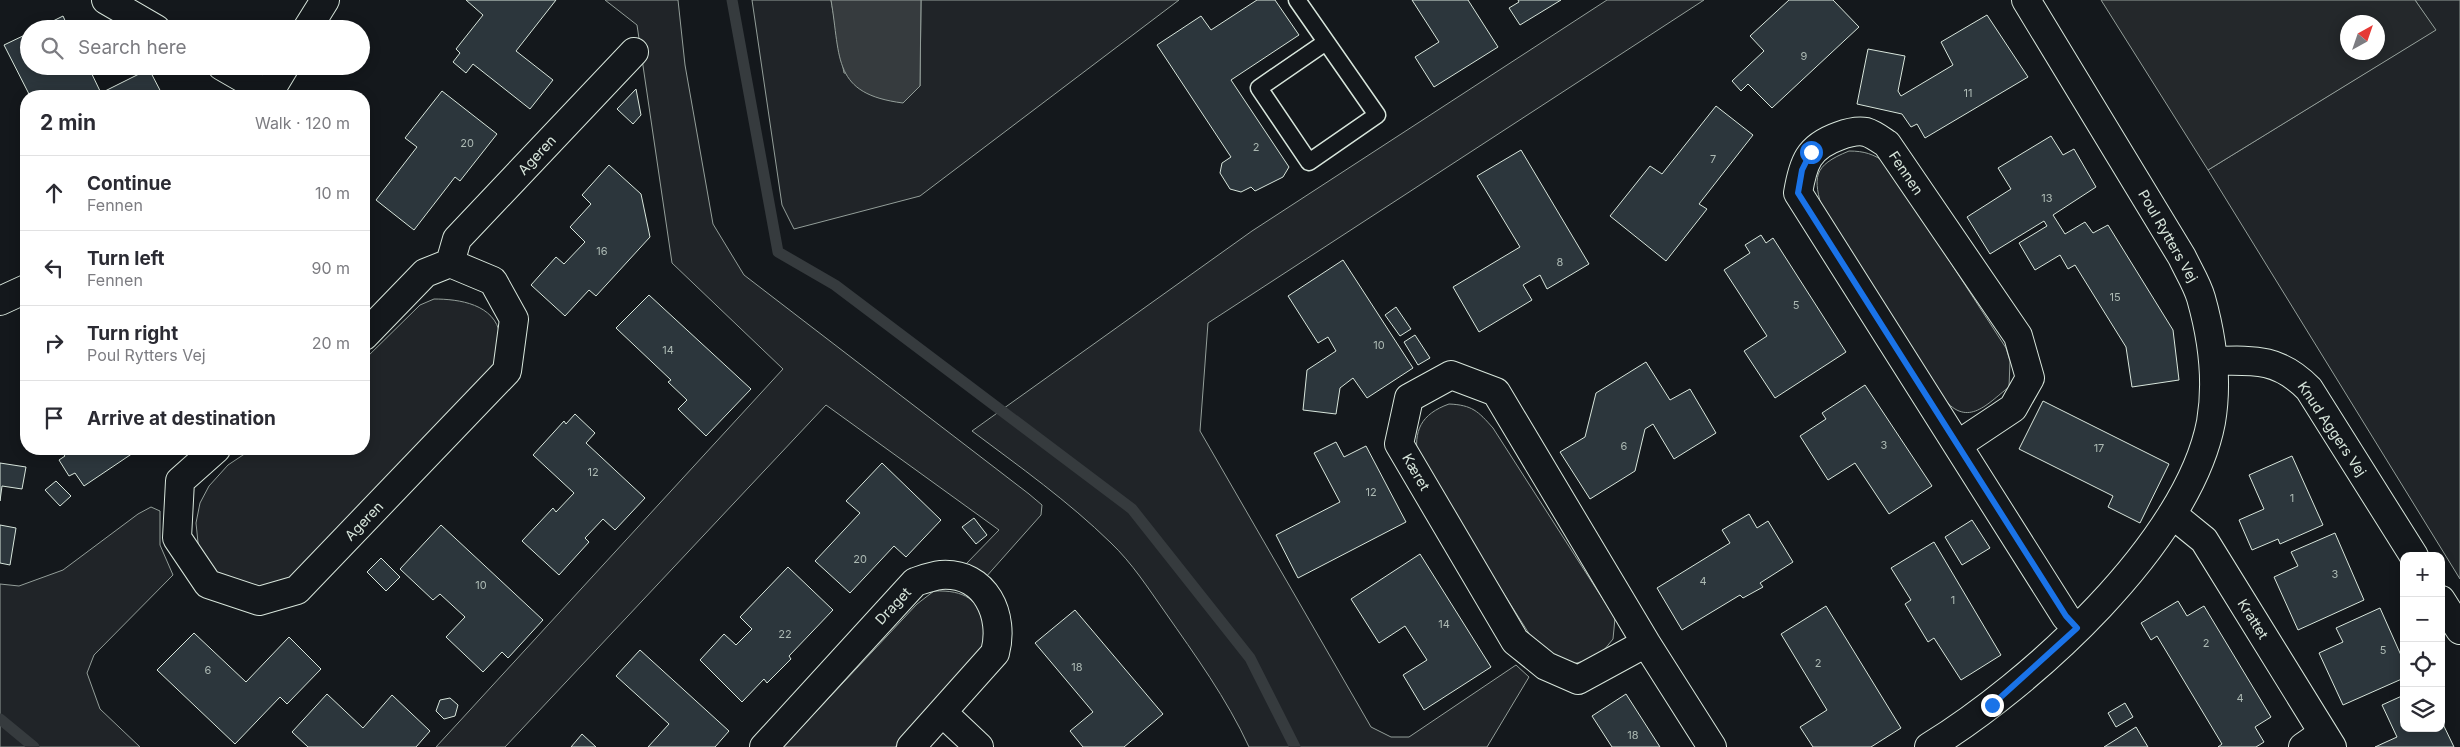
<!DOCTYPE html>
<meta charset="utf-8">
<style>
:root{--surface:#fff;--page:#f7f7f7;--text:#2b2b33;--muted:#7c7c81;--line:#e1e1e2}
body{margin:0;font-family:Inter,sans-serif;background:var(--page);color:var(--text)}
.controls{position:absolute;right:15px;bottom:15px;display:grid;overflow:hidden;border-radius:10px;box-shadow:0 2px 12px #0003}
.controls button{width:45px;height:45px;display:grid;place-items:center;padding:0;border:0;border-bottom:1px solid var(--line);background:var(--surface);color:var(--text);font:25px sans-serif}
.compass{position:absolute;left:2340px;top:15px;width:45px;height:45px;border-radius:50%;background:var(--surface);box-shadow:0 2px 12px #0003;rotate:40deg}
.stop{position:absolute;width:15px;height:15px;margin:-11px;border:4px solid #1a73e8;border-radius:50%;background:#fff}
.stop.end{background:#1a73e8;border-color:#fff;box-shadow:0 1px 5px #0008}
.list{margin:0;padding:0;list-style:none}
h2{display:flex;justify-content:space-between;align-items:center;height:65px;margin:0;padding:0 20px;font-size:21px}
h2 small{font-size:16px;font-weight:400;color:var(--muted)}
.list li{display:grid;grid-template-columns:32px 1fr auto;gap:15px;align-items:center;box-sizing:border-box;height:75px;padding:0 20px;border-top:1px solid var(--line)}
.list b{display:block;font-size:19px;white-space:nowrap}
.list p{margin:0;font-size:16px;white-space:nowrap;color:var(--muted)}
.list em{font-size:16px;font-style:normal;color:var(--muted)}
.icon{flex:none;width:28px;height:28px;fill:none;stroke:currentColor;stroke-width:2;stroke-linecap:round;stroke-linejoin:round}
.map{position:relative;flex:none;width:2460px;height:747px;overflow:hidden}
.search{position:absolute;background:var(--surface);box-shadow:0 2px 12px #0003;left:20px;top:20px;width:350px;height:55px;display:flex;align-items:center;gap:12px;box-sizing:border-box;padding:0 18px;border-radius:28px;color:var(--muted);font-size:19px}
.panel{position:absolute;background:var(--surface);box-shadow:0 2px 12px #0003;left:20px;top:90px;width:350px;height:365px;border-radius:20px}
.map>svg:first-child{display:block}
.green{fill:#202428;stroke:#939e99}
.parking{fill:#24282b;stroke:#939e99;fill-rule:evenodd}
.water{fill:#363b3e;stroke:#939e99}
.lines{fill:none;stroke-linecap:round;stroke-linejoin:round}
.stream{stroke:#363b3e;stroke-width:11}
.building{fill:#2c363c;stroke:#d8e6dc}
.service-casing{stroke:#d8e6dc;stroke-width:19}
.minor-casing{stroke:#d8e6dc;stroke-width:30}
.service{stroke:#14181c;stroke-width:16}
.minor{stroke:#14181c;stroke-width:28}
.route{stroke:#1a73e8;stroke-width:6}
.labels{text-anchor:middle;stroke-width:4;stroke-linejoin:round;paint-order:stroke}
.number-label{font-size:11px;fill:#adbab4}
.street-label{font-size:14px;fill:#d8e6dc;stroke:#14181c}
</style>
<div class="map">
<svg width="2460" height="747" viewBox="0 0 2460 747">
<rect width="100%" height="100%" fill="#14181c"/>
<path class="green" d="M605 0H678L685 65 713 224 744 275 1029 494 1042 505 1041 515 985 578 965 565 999 530 826 405 505 747H436L783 369 672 263 637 25Z
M752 0H831L844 73 920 86 921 0H1179L920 196 794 229 782 205Z
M1607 0H1704L1208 323 1200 431 1371 727 1391 737H1409L1516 665 1529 677 1487 747H1249C1227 699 1195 655 1165 612 1148 588 1132 563 1111 543 1068 501 1020 467 972 431L1252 231Z
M2415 0H2460V579L2208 170 2435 30Z
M1849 151C1864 151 1874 154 1886 163L2006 348 2010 361 2009 387C1987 404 1968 428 1944 399L1823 212C1813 177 1812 166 1849 151Z
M434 299C459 299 495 304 500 335 501 344 500 354 500 363L295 585 263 595 217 578 199 552 196 523 200 503 209 486 228 465 252 449H364V360L420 305Z
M1449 404C1472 405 1478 411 1493 428L1615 618 1613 639 1604 650 1589 660 1572 664 1540 651 1418 458C1413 431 1421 414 1449 404Z
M151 507 160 511V545L173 575 94 655 87 673 100 709 140 747H0V584L19 586 63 570 138 514Z
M934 591C966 590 976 599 990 627L979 655 895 747H783L917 604Z"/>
<path class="parking" d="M2101 0H2415L2436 30 2208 170ZM2348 22H2378V52H2348Z"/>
<path class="water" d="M831 0H921L920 86 903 103C832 94 841 59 831 0Z"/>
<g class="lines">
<path class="stream" d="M732 0 778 252 835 285 1132 509 1250 658 1295 747
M0 719 34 747"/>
</g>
<path class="building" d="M466 0H556L516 51 553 80 530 109 473 64 466 73 453 62 460 53 456 49 483 15Z
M1257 0H1275L1299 35 1231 80 1289 167 1283 177 1255 191 1251 187 1241 192 1230 189 1220 173 1222 163 1231 157 1157 45 1201 16 1211 30Z
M1412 0H1468L1498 47 1434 87 1415 57 1439 42Z
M1518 0H1561L1520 25 1509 8 1519 2Z
M1789 0H1833L1859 27 1772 108 1748 84 1741 91 1732 81 1764 51 1750 36Z
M1987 15 2028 77 1925 138 1917 124 1911 127 1902 114 1857 104 1868 49 1905 56 1898 91 1901 96 1953 65 1941 42Z
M63 16 69 29H37Z
M29 33V66H88L101 93 149 69 163 96H30L4 45Z
M636 89 641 115 633 124 617 109Z
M442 91 497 134 460 181 455 177 414 230 376 200 417 147 405 138Z
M1716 106 1753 135 1699 204 1707 209 1666 261 1610 216 1650 166 1662 174Z
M2051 136 2063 155 2074 149 2096 187 2053 215 2065 234 2085 222 2093 233 2108 225 2173 330 2179 380 2132 387 2126 347 2075 265 2068 269 2060 255 2035 270 2019 243 2047 226 2044 221 1990 254 1967 217 2011 189 1998 168Z
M1521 150 1589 264 1547 289 1540 275 1523 285 1532 300 1479 332 1453 287 1520 247 1477 176Z
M609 165 641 194 650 237 596 296 589 290 565 316 531 285 556 257 564 264 585 242 570 227 591 204 582 195Z
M1761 235 1766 243 1773 238 1846 352 1775 398 1744 351 1767 336 1724 270 1750 253 1745 245Z
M1343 260 1413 368 1367 398 1353 378 1340 388 1336 414 1303 410 1307 370 1336 351 1328 337 1318 343 1288 296Z
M649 295 751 389 706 436 678 409 687 400 668 382 671 380 616 328Z
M1396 307 1411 329 1400 336 1385 315Z
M1415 335 1430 358 1418 365 1404 342Z
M1646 362 1670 400 1690 389 1716 433 1674 459 1653 424 1645 429 1635 471 1590 499 1560 452 1585 437 1596 393Z
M1865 385 1932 486 1889 514 1855 463 1828 480 1800 436 1826 419 1822 413Z
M2043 401 2169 464 2140 523 2108 507 2113 496 2019 449Z
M575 414 595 433 586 443 645 498 615 530 603 519 585 538 589 542 559 575 522 541 553 508 556 512 574 493 533 455 564 421 566 424Z
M1336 442 1344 457 1366 446 1406 522 1298 578 1276 535 1340 502 1314 453Z
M59 449H139L84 486 75 473 69 476 59 460 65 456Z
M2292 456 2323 525 2280 544 2278 539 2252 550 2239 520 2264 509 2249 475Z
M0 463 26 467 22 489 2 486 0 501Z
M882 463 941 520 906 557 894 546 850 593 815 561 860 513 846 501Z
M56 481 71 496 60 506 45 490Z
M1749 514 1757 528 1768 521 1793 562 1760 583 1763 587 1743 598 1740 595 1682 630 1657 588 1730 543 1722 530Z
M974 518 987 535 976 544 962 527Z
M1972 520 1990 548 1962 565 1945 537Z
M0 525 16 528 10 565 0 563Z
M441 525 543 620 508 658 502 652 483 672 446 637 465 617 440 594 433 600 400 569Z
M2335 533 2364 600 2298 630 2274 577 2298 566 2291 552Z
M1934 542 2001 655 1961 680 1934 638 1928 642 1905 604 1911 600 1891 568Z
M1420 554 1491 667 1424 710 1403 675 1427 660 1405 626 1379 643 1351 599Z
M381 558 400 577 386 591 367 572Z
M788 567 833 610 789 656 791 659 767 683 764 679 742 702 700 660 724 634 736 645 752 629 740 617Z
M2178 601 2187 616 2204 606 2271 717 2255 727 2264 742 2256 747H2218L2222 744 2157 636 2151 640 2141 623Z
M1826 606 1901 728 1871 747H1813L1800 727 1827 710 1781 634Z
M2380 608 2404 662V678L2343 705 2319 653 2343 642 2336 628Z
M1075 610 1163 714 1124 747H1083L1070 731 1093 712 1035 643Z
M194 633 246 682 289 637 321 669 287 704 280 697 235 744 157 670Z
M640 650 729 731 715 747H648L669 724 616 676Z
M327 694 363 728 392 695 430 731 416 747H308L292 732Z
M1626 694 1660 747H1612L1592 716Z
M2404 695V728H2441V720L2454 747H2375L2397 737 2382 705Z
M450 698 458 705 455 716 444 719 436 711 440 700Z
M2125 703 2133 717 2116 727 2108 713Z
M2136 727 2148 747H2104Z
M582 734 596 747H571Z"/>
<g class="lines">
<g class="service-casing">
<path id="service" d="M1297 0 1377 115 1309 162 1259 88 1326 42"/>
</g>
<g class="minor-casing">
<path id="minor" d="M106 0 156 29
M307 29 325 0
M222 66 248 81 266 96
M267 96 285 66
M450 263 457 239 634 52
M0 301 26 289
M2213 361C2254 360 2279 358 2309 389L2414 556
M1959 444 2013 408 2030 378 2018 336 1887 144C1881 140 1873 134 1866 132 1857 130 1847 133 1839 136 1808 147 1803 163 1798 193L2066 617 2077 628
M216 449 180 481 177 538 208 584 259 601 297 590 507 371 514 319 493 281 450 263 425 273 364 336
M2172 514 2204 540 2332 747
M2441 600 2460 630
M1646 643 1578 680 1546 666 1515 641 1399 444 1409 398 1451 375 1496 392 1646 643 1712 747
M943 713 979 747
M764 747 915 582C924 579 932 576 941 575 986 572 1005 616 995 653L911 747
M1929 747C2030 685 2188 543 2211 422 2218 381 2212 337 2201 298 2197 284 2188 270 2182 257L2026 0
M2303 747 2323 733"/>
</g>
<use href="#service" class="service"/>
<use href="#minor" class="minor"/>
</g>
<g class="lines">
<path class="route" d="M1811 152 1802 170 1798 193 2066 616 2077 628 1992 705"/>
</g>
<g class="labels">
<g class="number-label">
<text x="1804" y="60">9</text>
<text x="1968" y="97">11</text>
<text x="467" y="147">20</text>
<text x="1256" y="151">2</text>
<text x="1713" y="163">7</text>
<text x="2047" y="202">13</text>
<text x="602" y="255">16</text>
<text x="1560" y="266">8</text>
<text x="2115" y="301">15</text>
<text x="1796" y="309">5</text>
<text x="1379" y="349">10</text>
<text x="668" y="354">14</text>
<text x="1884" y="449">3</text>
<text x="1624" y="450">6</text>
<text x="2099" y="452">17</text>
<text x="593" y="476">12</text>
<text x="1371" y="496">12</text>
<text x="2292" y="502">1</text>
<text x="860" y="563">20</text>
<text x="2335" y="578">3</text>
<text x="1703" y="585">4</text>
<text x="481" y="589">10</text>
<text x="1953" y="604">1</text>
<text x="1444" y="628">14</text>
<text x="785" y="638">22</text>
<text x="2206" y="647">2</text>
<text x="2383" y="654">5</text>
<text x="1818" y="667">2</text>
<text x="1077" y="671">18</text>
<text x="208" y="674">6</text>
<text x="2240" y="702">4</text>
<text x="1633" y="739">18</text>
</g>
<g class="street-label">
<text transform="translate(537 155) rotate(-47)" y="5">Ageren</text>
<text transform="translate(1906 173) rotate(56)" y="5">Fennen</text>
<text transform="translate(2168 236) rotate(60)" y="5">Poul Rytters Vej</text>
<text transform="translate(2332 429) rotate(56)" y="5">Knud Aggers Vej</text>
<text transform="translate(1416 472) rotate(60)" y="5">Kæret</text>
<text transform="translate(364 521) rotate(-46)" y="5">Ageren</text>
<text transform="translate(893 606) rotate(-47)" y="5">Draget</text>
<text transform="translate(2253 619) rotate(58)" y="5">Krattet</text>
</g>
</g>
</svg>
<div class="controls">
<button>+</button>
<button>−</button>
<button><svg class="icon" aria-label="locate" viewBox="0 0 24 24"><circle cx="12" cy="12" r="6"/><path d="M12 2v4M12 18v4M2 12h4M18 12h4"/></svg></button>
<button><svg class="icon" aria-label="layers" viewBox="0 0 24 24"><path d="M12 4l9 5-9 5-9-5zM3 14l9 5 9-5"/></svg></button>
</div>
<svg class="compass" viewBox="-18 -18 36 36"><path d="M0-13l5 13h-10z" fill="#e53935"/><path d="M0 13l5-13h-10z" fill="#7c7c81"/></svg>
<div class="stop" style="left:1811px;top:152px"></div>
<div class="stop end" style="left:1992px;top:705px"></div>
<div class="search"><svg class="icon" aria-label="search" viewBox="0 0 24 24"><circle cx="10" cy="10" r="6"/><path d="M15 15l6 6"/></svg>Search here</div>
<section class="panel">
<h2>2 min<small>Walk · 120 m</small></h2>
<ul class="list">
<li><svg class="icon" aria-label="ahead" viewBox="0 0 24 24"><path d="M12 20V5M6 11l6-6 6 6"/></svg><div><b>Continue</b><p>Fennen</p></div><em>10 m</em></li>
<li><svg class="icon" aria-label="left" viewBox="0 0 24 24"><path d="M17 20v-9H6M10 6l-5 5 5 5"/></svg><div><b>Turn left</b><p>Fennen</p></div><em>90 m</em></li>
<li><svg class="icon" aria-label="right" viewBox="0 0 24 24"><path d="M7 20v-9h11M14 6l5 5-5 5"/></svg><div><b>Turn right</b><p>Poul Rytters Vej</p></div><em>20 m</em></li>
<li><svg class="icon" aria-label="arrive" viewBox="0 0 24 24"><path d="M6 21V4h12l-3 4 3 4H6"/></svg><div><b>Arrive at destination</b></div></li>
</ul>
</section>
</div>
